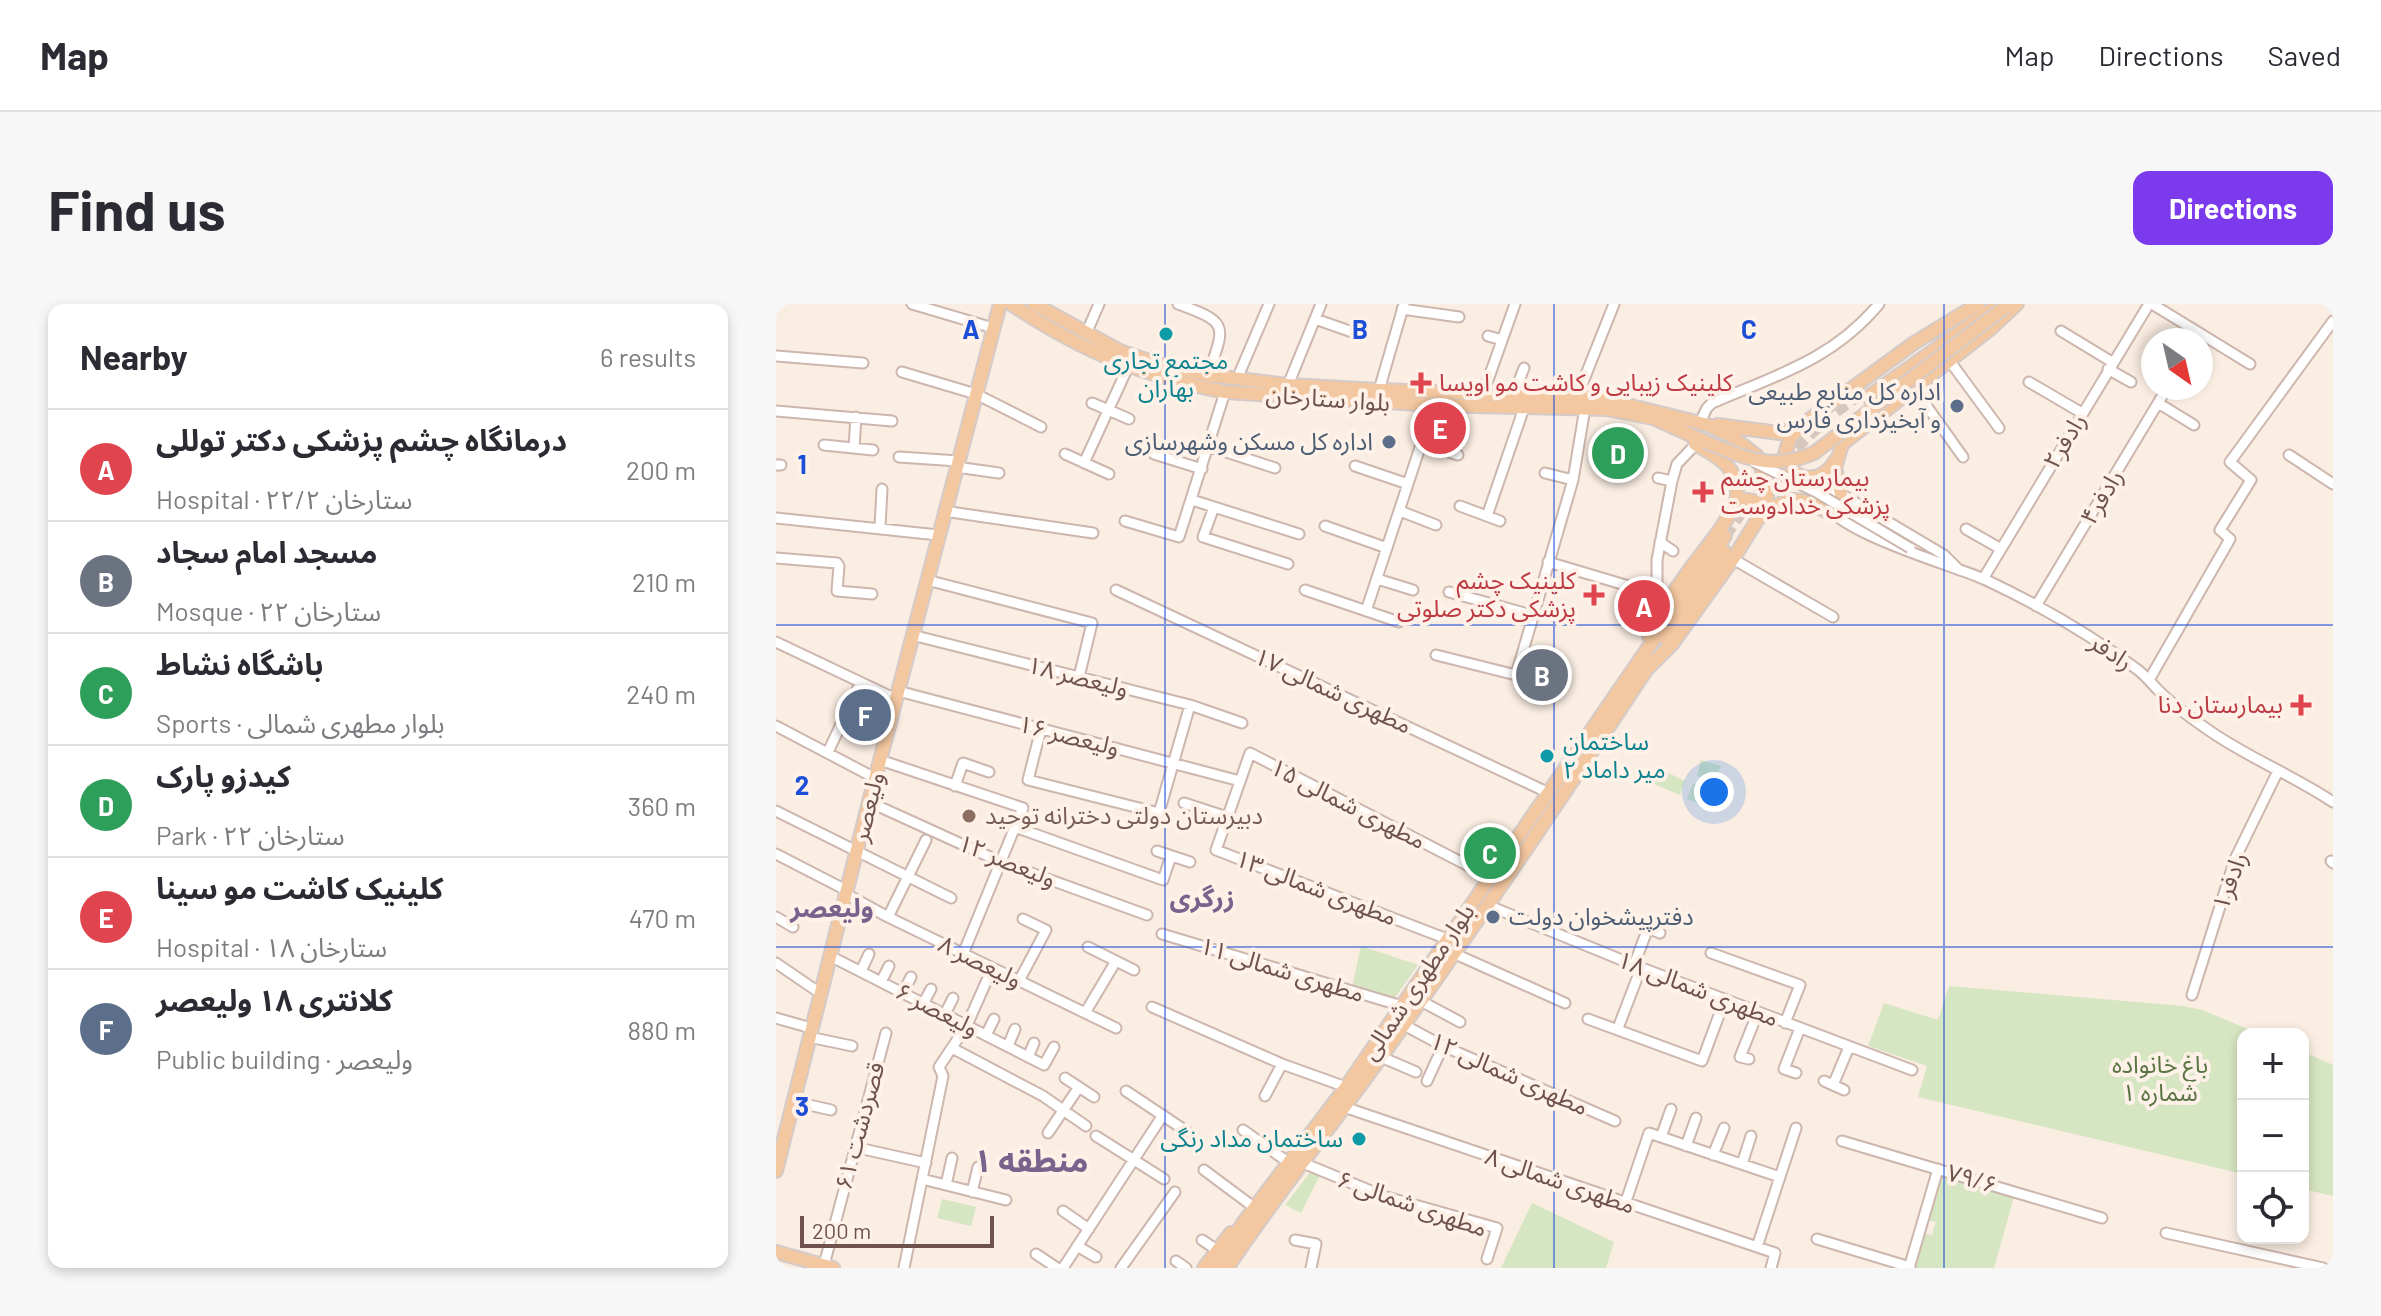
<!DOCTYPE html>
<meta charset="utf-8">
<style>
:root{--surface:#fff;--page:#f7f7f7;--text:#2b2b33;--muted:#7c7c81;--line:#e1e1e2;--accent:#7c3aed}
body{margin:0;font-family:Barlow,"Noto Sans Arabic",sans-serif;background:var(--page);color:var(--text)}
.controls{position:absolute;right:24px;bottom:24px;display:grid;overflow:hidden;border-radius:16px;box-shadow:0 4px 12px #0003}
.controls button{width:72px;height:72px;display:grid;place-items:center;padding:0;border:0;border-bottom:2px solid var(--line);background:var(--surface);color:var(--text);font:40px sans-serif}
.compass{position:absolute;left:1365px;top:24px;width:72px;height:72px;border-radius:50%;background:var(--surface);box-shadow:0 4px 12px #0003;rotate:146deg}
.scale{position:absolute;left:24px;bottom:20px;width:194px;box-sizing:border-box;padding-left:8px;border:4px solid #6f524b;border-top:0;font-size:22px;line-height:28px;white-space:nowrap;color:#6f524b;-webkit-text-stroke:6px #fdf1e8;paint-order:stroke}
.you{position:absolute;left:938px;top:488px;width:28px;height:28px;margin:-20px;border:6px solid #fff;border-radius:50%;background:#1a73e8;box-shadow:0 0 0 12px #1a73e833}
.badge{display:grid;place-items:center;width:52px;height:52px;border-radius:50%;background:var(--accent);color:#fff;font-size:26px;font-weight:700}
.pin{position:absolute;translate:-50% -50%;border:4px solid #fff;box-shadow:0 2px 8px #0006}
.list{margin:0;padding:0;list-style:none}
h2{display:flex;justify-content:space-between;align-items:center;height:104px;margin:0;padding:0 32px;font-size:34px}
h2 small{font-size:26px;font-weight:400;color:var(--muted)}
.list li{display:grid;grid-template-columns:52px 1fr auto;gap:24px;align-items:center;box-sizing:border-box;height:112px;padding:0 32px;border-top:2px solid var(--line)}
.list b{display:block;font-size:30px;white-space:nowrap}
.list p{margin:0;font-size:26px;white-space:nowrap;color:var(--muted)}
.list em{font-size:26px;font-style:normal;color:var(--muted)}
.icon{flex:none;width:44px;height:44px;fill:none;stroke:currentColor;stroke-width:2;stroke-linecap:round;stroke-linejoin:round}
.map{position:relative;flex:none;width:1557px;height:964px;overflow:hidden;border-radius:16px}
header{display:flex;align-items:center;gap:48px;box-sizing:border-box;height:112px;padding:0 40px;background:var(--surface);border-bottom:2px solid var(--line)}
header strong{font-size:38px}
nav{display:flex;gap:44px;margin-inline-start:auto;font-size:28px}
.intro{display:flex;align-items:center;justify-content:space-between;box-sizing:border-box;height:192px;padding:0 48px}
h1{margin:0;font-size:56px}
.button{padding:20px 36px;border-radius:16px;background:var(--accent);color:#fff;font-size:28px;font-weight:700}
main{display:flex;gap:48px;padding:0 48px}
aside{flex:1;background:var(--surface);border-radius:16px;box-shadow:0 4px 12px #0003}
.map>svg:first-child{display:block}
.green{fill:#d6e5c2}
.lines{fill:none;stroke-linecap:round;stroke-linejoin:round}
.major-tunnel{stroke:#d7c6bc;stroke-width:12;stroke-dasharray:12 6;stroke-linecap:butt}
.minor-casing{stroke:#ccb6ad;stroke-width:13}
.major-casing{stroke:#d4cbc9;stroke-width:16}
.minor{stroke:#fff;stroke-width:9}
.major{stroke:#f3c7a0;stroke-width:12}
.minor-bridge-casing{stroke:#ccb6ad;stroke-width:13;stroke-linecap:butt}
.major-bridge-casing{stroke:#d4cbc9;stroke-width:16;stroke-linecap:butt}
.minor-bridge{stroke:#fff;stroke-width:9}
.major-bridge{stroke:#f3c7a0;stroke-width:12}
.grid{fill:none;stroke:#1d4ed8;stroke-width:2;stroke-opacity:0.55}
.culture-dot{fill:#0f9aa8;stroke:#fdf1e8;stroke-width:3}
.health-dot{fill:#e0444e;stroke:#fdf1e8;stroke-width:3}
.service-dot{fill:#5c6f8a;stroke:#fdf1e8;stroke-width:3}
.education-dot{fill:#8d6e63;stroke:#fdf1e8;stroke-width:3}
.labels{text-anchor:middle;stroke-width:8;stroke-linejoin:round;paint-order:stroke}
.culture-label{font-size:24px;fill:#0d838f;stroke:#fdf1e8}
.health-label{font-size:24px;fill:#be3a42;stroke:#fdf1e8;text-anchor:start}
.service-label{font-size:24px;fill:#4e5e75;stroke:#fdf1e8;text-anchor:end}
.street-label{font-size:24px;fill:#6f524b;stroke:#fdf1e8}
.education-label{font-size:24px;fill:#785e54;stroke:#fdf1e8;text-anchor:start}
.park-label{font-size:24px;fill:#5a7444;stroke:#fdf1e8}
.neighbourhood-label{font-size:26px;font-weight:bold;fill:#78638c;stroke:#fdf1e8}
.district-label{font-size:32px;font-weight:bold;fill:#78638c;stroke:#fdf1e8}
.grid-label{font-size:26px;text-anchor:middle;font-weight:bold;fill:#1d4ed8;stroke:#fdf1e8;stroke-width:8;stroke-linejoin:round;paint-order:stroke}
</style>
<header>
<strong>Map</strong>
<nav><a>Map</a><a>Directions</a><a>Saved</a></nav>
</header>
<div class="intro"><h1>Find us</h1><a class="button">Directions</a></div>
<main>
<aside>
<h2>Nearby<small>6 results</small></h2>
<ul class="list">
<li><span class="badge" style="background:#e0444e">A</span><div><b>درمانگاه چشم پزشكی دكتر توللی</b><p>Hospital · ۲۲/۲ ستارخان</p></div><em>200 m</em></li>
<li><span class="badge" style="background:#6b7280">B</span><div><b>مسجد امام سجاد</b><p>Mosque · ۲۲ ستارخان</p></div><em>210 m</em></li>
<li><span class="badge" style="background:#2e9e5b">C</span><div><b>باشگاه نشاط</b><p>Sports · بلوار مطهرى شمالى</p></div><em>240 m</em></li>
<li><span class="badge" style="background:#2e9e5b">D</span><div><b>کیدزو پارک</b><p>Park · ۲۲ ستارخان</p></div><em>360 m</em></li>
<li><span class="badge" style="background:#e0444e">E</span><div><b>کلینیک کاشت مو سینا</b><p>Hospital · ۱۸ ستارخان</p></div><em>470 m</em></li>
<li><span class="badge" style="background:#5c6f8a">F</span><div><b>کلانتری ۱۸ ولیعصر</b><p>Public building · ولیعصر</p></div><em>880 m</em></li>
</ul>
</aside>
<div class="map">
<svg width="1557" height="964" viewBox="0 0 1557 964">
<rect width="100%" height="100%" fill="#faede2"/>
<path class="green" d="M925 456 945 462 938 477 921 472Z
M884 465 909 477 904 491 878 480Z
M917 479 937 485 930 503 911 495Z
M585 642 642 661 618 695 576 683Z
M1173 682 1407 702 1426 706 1484 730H1467V870L1142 793 1151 762 1092 742 1108 699 1162 716Z
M1527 748 1557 761V892L1527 885Z
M535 867 544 871 525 909 509 901Z
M1164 871 1238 893 1218 964H1139L1148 930 1156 931 1160 918 1152 916Z
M166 895 200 903 195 922 161 914Z
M756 899 838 938 830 964H725Z"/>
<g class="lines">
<path class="major-tunnel" d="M1007 156 1051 114 1087 88
M949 232 978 189 995 169"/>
<g class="minor-casing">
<path id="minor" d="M136 0 217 24
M402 0C454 19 449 21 432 71
M1376 0 1474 60
M626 5 683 13
M539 15 582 30
M1285 27 1336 58
M310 30 323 0
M712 32 726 36
M0 52 87 59
M1173 56 1223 124
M1332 65 1355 78
M126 68 200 90 265 123
M461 75 493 0
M1253 78 1306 109
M512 81 545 0
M1137 83 1187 153
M603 86 628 0
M707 90 739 0
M738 90 748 64
M801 93 838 0
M316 99 353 115
M1382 99 1418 121
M0 107 116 117
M924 118 931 104 936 99C1001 71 1056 56 1103 0
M646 139 682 151
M48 141 97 146
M432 142 499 164
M78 144 80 113
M289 150 333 170
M378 150 426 165
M1513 151 1557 180
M123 153 182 157
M308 159 352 63
M0 161H5
M579 162 632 180
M180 163 223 169
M769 169 797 176
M882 174 896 177
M416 196 523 230
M684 202 724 217
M438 203 427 233 512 260
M168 207 317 229
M624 207 660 221
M711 212 749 101
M0 214 162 231
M349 217 403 233 449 88
M549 222 611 244
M104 223 106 185
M1190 225 1225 245
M884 238 897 247
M0 254 61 259 63 262 61 287 96 290
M957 255 1057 313
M772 258 893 294
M1183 266 1168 251 1065 190 1050 184 1043 188C1045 226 1178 261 1210 276 1263 301 1315 331 1362 366 1370 372 1376 380 1383 387 1397 401 1415 414 1431 425 1470 453 1517 471 1557 498
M601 275 637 286
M1207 275 1373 0
M151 276 316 319 303 373
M340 286 773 489
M529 286 623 318
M673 288 759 312
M881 289V256L896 177 901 160 920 140
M1260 302 1391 84
M590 307 658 101
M136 331 414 401 466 419
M0 338 120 395
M660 351 740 371 797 176 808 110
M1373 376 1454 235 1444 226 1475 176 1454 158 1557 17
M122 387 464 477
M0 422 99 474
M265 425 252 476 383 509 414 401
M52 448 84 380
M104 456 247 504 239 523 387 576 395 552
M179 482 187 459 213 468
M93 498 225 558 371 611
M408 499 451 513
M0 507 175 594
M381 547 414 558
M0 550 70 586
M1555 557 1557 559
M70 590 112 613 340 724
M711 601 858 661 1136 766
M0 613 17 623
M112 613 150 536
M386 630 626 702
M671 635 440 546 474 449 714 573
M312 643 358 666
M677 649 789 699
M935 649 1024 681 1009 719
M187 650 239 523
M54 652 268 761 278 743
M0 659 44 689
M858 661 872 624 884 629
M85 667 93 650
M243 677 270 626 247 615
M105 678 113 662
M127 689 135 673
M1416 691 1459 555 1502 467
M645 697 684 718
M147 700 155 685
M376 703 506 760 570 783
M309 709 340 657
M169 710 177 694
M0 714 35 724
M812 715 926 757 949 695
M628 721 667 742 839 817
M842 724 865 664
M210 731 218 715
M33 733 76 742
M232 742 239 725
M176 744 267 792 310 822
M252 753 258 739
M605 753 640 768
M973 755 964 753 982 708
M1020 769 1008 765 1024 724
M289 774 318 793
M651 777 667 742
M1048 777 1068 786
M1057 781 1073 743
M350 787 410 827
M489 792 506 760
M16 797 55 806
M568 803 999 949 995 964
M467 826 512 858
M272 829 303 783
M320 832 388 875
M885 833 895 805
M1066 837 1326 914
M910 842 920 814
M78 843 150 859
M937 851 948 824
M527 859 607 892 721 924 711 955
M966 860 975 832
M428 866 479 904
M146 875 230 896
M170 881 176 854
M196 888 202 863
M849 900 873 829 1004 873
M287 907 313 925
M1390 929 1547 964
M1041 935 1134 963
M426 936 441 946
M519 936 540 940 535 964
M301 942 320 953
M981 943 1020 824
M260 950 281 964
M400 957 410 964
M48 961 110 729
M128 964 167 772 163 763 191 721 211 676
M287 964 387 811
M345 964 399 888
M1133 964 1162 865"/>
</g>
<g class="major-casing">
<path id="major" d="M235 0C309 49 362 70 449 88L658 101 831 105 877 114 930 138
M258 0 344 47 385 61 432 71 512 81 603 86 823 94 932 121 954 131 981 152 992 183 990 202 957 255 896 340 872 364
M1092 93 1223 0
M941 121 1004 129 1026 121 1138 39 1202 0
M1024 124 1014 134 1009 150C1015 179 1045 181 1059 157
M1065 190 1059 164 1066 140 1213 26 1241 0
M960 196C974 195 988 195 983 214
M987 212C1015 187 1025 195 1056 210
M873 332C884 309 897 288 912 268 925 249 960 211 961 189 962 162 939 151 919 140
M890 335 948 247
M0 867 93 498 224 0
M0 948 57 964
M428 964 455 929
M440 964 467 919 570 783 949 232
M451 964C499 892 554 824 605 753 698 623 788 491 876 357"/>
</g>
<use href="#minor" class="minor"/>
<use href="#major" class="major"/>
<g class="minor-bridge-casing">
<path id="minor-bridge" d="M978 158 1040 188 1134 244"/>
</g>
<g class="major-bridge-casing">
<path id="major-bridge" d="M930 138C968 154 998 167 1038 149L1229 3"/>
</g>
<use href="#minor-bridge" class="minor-bridge"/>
<use href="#major-bridge" class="major-bridge"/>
</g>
<path class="grid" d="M389 0V964M778 0V964M1168 0V964M0 321H1557M0 643H1557"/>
<g class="culture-dot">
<circle cx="390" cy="30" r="8"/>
<circle cx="771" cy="452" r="8"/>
<circle cx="583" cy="835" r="8"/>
</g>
<g class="health-dot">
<path d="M641 67h8v8h8v8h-8v8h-8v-8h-8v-8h8z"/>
<path d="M923 176h8v8h8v8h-8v8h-8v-8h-8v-8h8z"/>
<path d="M814 279h8v8h8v8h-8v8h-8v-8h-8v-8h8z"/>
<path d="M1521 389h8v8h8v8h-8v8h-8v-8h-8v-8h8z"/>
</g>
<g class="service-dot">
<circle cx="1181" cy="102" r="8"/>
<circle cx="613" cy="138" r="8"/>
<circle cx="717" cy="613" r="8"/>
</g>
<circle class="education-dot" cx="193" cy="512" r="8"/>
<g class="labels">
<g class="culture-label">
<text x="390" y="65">مجتمع تجاری<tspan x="390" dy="28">بهاران</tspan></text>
<text x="787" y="446" text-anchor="start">ساختمان<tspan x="787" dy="28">میر داماد ۲</tspan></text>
<text x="567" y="843" text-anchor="end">ساختمان مداد رنگی</text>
</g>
<g class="health-label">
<text x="663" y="87">کلینیک زیبایی و کاشت مو اویسا</text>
<text x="945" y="182">بیمارستان چشم<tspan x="945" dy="28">پزشکی خدادوست</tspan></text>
<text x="800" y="285" text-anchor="end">کلینیک چشم<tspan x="800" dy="28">پزشکی دکتر صلوتی</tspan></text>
<text x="1507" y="409" text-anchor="end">بیمارستان دنا</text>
</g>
<g class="service-label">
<text x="1165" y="96">اداره کل منابع طبیعى<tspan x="1165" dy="28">و آبخیزدارى فارس</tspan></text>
<text x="597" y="146">اداره کل مسکن وشهرسازی</text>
<text x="733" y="621" text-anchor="start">دفترپیشخوان دولت</text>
</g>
<g class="street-label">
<text transform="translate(552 95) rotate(4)" y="8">بلوار ستارخان</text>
<text transform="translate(1289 137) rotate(-59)" y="8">رادفر۲</text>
<text transform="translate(1326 193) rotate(-59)" y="8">رادفر۴</text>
<text transform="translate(1335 348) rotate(34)" y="8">رادفر</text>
<text transform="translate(302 373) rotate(14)" y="8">۱۸ ولیعصر</text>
<text transform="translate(557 387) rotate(25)" y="8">۱۷ مطهری شمالی</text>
<text transform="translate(293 432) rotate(14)" y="8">۱۶ ولیعصر</text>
<text transform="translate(572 500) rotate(27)" y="8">۱۵ مطهری شمالی</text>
<text transform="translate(92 503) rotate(-76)" y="8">ولیعصر</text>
<text transform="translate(231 557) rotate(22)" y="8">۱۲ ولیعصر</text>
<text transform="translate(1454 577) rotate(-70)" y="8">رادفر۱</text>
<text transform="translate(540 584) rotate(21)" y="8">۱۳ مطهری شمالی</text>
<text transform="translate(204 658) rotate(26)" y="8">۸ ولیعصر</text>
<text transform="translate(506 666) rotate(17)" y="8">۱۱ مطهری شمالی</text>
<text transform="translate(642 678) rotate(-56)" y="8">بلوار مطهرى شمالى</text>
<text transform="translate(922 685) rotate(21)" y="8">۱۸ مطهری شمالی</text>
<text transform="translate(161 706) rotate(27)" y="8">۶ ولیعصر</text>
<text transform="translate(733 770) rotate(24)" y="8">۱۲ مطهری شمالی</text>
<text transform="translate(84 822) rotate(-75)" y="8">۶۱ قصردشت</text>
<text transform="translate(1196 875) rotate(16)" y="8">۷۹/۶</text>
<text transform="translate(784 877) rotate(19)" y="8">۸ مطهری شمالی</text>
<text transform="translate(636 900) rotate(19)" y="8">۶ مطهری شمالی</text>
</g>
<g class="education-label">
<text x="209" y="520">دبیرستان دولتی دخترانه توحید</text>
</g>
<g class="park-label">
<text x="1384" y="769">باغ خانواده<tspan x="1384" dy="28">شماره ۱</tspan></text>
</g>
<g class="neighbourhood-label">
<text x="426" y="603">زرگری</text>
<text x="56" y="613">ولیعصر</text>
</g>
<g class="district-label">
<text x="255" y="868">منطقه ۱</text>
</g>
</g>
<g class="grid-label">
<text x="195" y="35">A</text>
<text x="584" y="35">B</text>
<text x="973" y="35">C</text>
<text x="26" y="170">1</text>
<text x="26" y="491">2</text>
<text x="26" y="812">3</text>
</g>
</svg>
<div class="controls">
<button>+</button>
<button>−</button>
<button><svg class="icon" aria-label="locate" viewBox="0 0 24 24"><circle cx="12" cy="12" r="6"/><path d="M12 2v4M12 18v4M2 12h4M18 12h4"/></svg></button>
</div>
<svg class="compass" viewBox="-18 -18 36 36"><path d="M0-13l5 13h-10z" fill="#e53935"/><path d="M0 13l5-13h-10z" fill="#7c7c81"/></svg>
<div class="scale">200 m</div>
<div class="you"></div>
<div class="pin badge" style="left:868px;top:302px;background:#e0444e">A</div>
<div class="pin badge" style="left:766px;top:371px;background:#6b7280">B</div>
<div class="pin badge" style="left:714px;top:549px;background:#2e9e5b">C</div>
<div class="pin badge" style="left:842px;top:149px;background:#2e9e5b">D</div>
<div class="pin badge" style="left:664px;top:124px;background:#e0444e">E</div>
<div class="pin badge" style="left:89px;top:411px;background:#5c6f8a">F</div>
</div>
</main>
